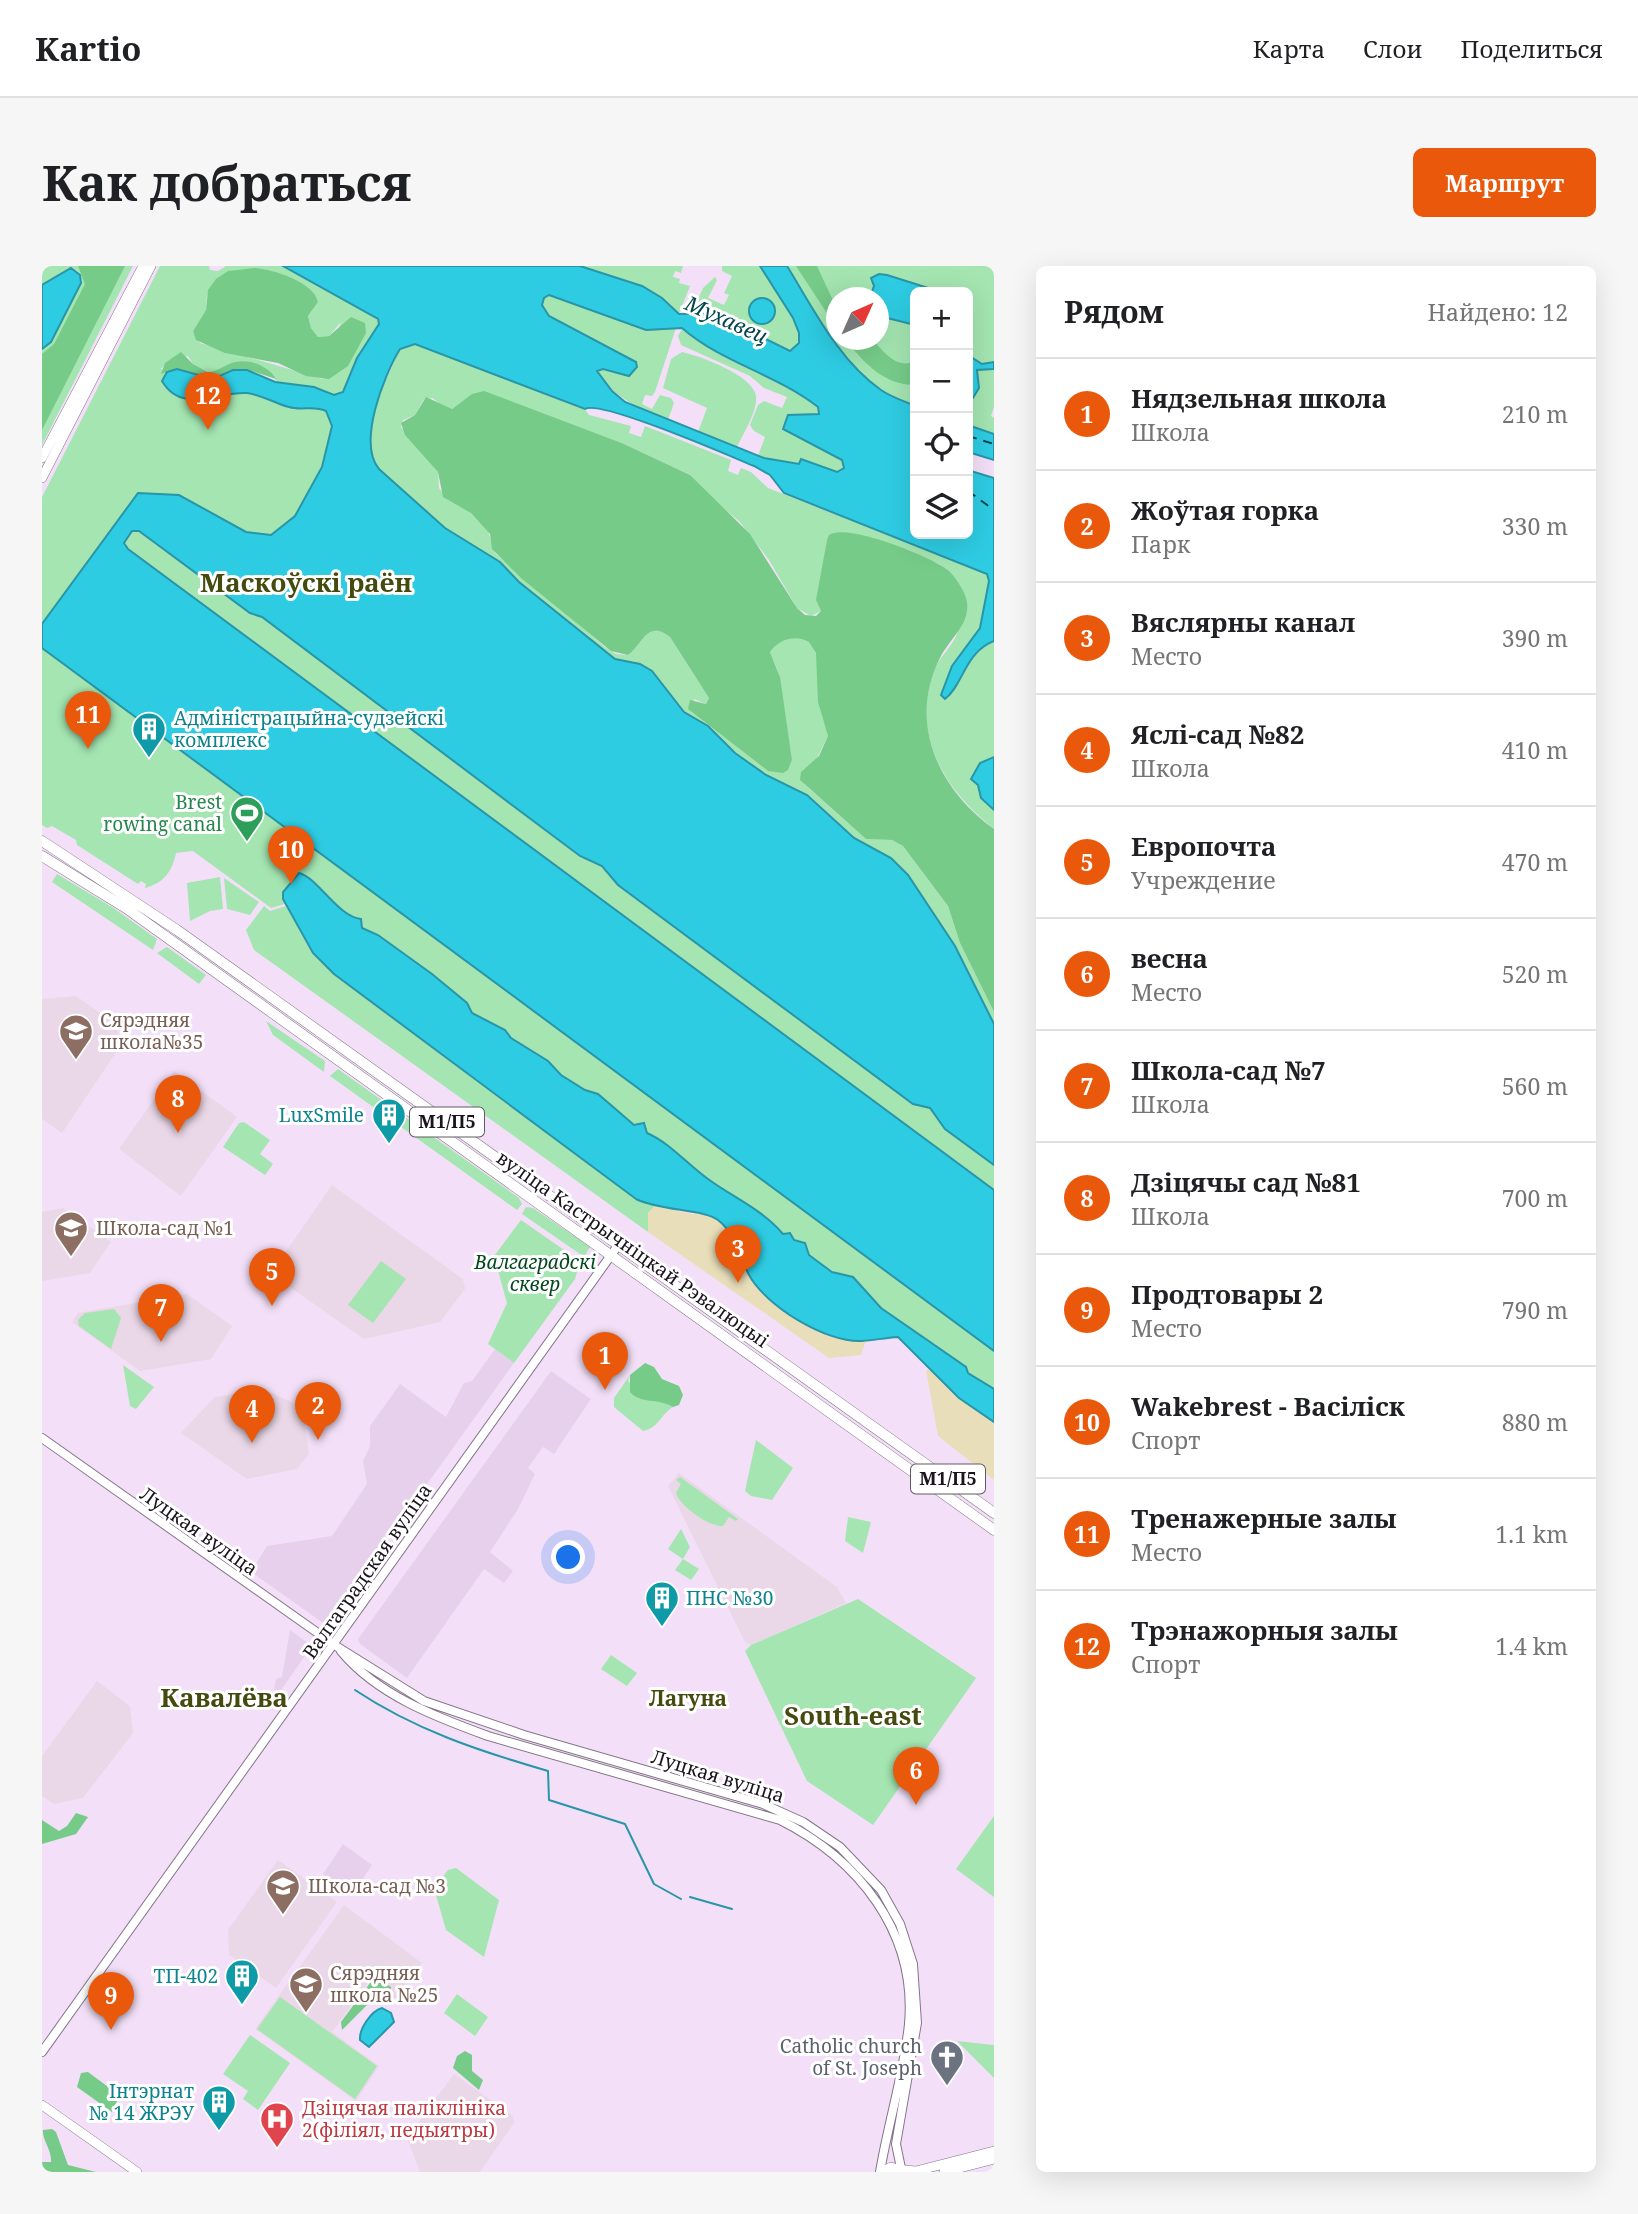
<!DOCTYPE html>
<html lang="ru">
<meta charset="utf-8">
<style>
:root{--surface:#fff;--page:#f6f6f6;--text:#202124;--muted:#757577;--line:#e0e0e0;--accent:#ea580c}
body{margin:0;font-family:"Noto Serif",serif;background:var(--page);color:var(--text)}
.controls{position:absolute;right:21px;top:21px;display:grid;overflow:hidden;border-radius:10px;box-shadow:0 7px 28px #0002}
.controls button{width:63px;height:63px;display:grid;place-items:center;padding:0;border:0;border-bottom:2px solid var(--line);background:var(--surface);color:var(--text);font:35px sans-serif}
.compass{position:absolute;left:784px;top:21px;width:63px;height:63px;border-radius:50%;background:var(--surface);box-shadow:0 7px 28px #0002;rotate:45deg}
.you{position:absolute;left:527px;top:1292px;width:24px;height:24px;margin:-18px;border:5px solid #fff;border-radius:50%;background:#1a73e8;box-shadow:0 0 0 10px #1a73e833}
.badge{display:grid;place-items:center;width:46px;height:46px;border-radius:50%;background:var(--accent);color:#fff;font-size:23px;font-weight:700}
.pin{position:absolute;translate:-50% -58px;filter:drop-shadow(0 2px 4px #0008)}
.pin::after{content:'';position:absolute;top:37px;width:24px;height:21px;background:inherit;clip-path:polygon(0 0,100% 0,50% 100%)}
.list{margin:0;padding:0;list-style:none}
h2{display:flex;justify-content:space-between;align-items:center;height:91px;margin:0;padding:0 28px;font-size:30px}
h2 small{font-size:23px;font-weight:400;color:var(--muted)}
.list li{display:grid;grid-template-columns:46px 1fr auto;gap:21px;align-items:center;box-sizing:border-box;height:112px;padding:0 28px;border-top:2px solid var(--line)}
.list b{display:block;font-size:26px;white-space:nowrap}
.list p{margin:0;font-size:23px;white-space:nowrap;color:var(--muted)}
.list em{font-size:23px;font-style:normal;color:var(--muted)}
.icon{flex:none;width:38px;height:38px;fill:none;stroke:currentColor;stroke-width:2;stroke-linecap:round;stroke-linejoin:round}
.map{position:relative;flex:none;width:952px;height:1906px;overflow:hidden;border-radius:10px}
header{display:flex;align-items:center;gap:42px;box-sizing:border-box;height:98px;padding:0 35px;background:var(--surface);border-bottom:2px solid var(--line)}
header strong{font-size:33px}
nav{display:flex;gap:38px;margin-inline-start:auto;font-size:24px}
.intro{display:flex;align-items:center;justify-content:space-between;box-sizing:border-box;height:168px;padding:0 42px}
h1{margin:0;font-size:49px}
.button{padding:18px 32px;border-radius:10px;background:var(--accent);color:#fff;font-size:24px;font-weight:700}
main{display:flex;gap:42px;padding:0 42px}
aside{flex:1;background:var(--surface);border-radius:10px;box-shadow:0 7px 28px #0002}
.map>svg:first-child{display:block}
.built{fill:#e7d0ec}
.education{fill:#ead7e7}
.green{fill:#a4e5b1;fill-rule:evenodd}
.forest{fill:#76cb89}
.sand{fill:#e8deb9}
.water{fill:#2ecce3;stroke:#2895a8;stroke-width:2;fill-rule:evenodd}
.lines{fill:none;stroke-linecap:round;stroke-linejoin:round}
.stream{stroke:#2895a8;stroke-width:2}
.ferry{stroke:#00454f;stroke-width:2;stroke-dasharray:9 7;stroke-linecap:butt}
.secondary-casing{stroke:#85758a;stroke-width:10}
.primary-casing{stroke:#85758a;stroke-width:10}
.highway-casing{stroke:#85758a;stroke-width:11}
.secondary{stroke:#fff;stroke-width:8}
.primary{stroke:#fff;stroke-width:9}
.highway{stroke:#fff;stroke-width:10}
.labels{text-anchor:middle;stroke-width:6;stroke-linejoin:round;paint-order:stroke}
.shield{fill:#fff;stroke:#5f5a61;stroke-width:2}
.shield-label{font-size:18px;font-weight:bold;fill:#1b141d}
.culture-label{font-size:19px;fill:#0d838f;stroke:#fff;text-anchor:end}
.leisure-label{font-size:19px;fill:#27864d;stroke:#fff;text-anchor:end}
.education-label{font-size:19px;fill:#785e54;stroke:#fff;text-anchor:start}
.street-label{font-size:19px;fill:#1b141d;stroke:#fff}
.park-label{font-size:19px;font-style:italic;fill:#04481e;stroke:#fff}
.worship-label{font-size:19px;fill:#5b616d;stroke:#fff;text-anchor:end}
.health-label{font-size:19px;fill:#be3a42;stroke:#fff;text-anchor:start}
.water-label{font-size:21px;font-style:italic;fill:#00454f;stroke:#fff}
.neighbourhood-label{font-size:21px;font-weight:bold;fill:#454b0f;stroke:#fff}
.district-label{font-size:26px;font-weight:bold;fill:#454b0f;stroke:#fff}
</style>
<header>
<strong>Kartio</strong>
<nav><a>Карта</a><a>Слои</a><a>Поделиться</a></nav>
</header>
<div class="intro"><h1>Как добраться</h1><a class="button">Маршрут</a></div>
<main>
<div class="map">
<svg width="952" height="1906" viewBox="0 0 952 1906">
<rect width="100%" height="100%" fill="#f3e0f8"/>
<path class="built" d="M453 1083 472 1097 284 1359 209 1306 225 1280 290 1270 325 1218 321 1195 328 1180V1160L358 1118 404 1151 422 1117 430 1115Z
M509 1105 549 1133 512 1188 501 1181 486 1202 493 1208 476 1243 448 1286 471 1305 462 1317 442 1303 365 1412 318 1378 316 1373Z
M248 1364 270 1380 230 1437 234 1413 240 1411Z
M301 1578 330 1599 310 1629 281 1608Z"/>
<path class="education" d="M34 730 74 758 79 779 20 867 0 853V733Z
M132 805 195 851 139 930 77 883Z
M290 919 421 1013 423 1023 398 1056 322 1073 245 1019 236 997Z
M21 942 69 976 48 1007 0 1015V946Z
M145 1028 190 1060 169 1093 98 1105 30 1056 36 1047Z
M223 1124 260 1141 267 1188 255 1203 205 1213 139 1167 173 1131Z
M637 1207 795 1321 804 1337 709 1379 703 1376 626 1220Z
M55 1415 88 1440 91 1467 41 1532 12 1538 0 1530V1490Z
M236 1594 295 1636 234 1722 187 1689 186 1664Z
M302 1639 380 1697 353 1733 327 1715 290 1766 337 1800 314 1835 213 1763Z
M412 1808 471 1850 472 1857 438 1906H378L365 1872Z"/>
<path class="green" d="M0 0H91L0 179V83L8 76 40 15 35 5 27 2 0 19Z
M118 0H167L168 4 176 5 184 0H241L333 49 337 58 315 92 305 121 295 129 333 138 358 83 368 78 380 79 543 143 547 149 589 160 587 167 599 171 603 160 689 194 686 205 696 209 699 202 709 206 726 222 945 308 947 315 938 362 910 400 899 429H907C917 409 930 384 952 375V491L938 497 929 513 936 519 939 532 952 544V563C902 523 869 470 892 405 897 391 910 381 915 368 920 355 917 334 918 320L906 304 895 297 785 274 775 336 779 345 769 350 755 342 727 294 698 256 663 227 648 209 582 178 425 132 410 143 400 141 391 132 382 133 373 149 361 154 359 161 396 206 397 222 406 234 425 243 446 265 453 287 563 381 574 388 586 389C601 378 605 353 628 371L667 432 664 438 652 433 650 446 726 505 746 504 750 494 736 405 728 386C732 377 742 374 751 372 785 365 775 425 779 444 780 453 785 461 786 470L762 518 824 573 850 574 861 580 906 640 918 677 952 746V1123L926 1107 924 1101 839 1042 814 1013 794 1007 775 995 767 989 764 979 752 974 746 967 741 968C720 944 692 932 666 913 645 898 628 877 605 867L602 857 592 859 556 828 545 825 521 811 506 795 469 772 463 764 430 747 397 714 336 669 320 662 317 652C303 653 274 619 264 609L255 608 241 626 243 638 229 642 151 585 134 587C130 606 122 617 103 622L104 618 99 615 96 618 35 579 34 574 10 560 5 562 0 559V231ZM219 3C235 5 273 20 276 36L266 50 269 62 276 71 287 70 299 56 281 113 158 77 151 65 164 44 165 29 193 4ZM146 90 151 98 169 107C178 104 185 97 195 96 209 94 230 101 234 115L210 105 157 110 119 103 126 95Z
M538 0H641L639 7 633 5 631 11 638 13 637 17 648 20 637 48 619 34Z
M680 0H718C731 20 764 56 756 81L744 84 650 47 661 22 673 11 675 14 666 32 682 39 687 29 682 27 690 10 680 5Z
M745 0H952V141L949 150 952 152V168L926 159V26H873V140C862 135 849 131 839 124 797 95 771 42 745 0ZM794 32H836V74H794Z
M507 29 603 64 634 62 613 126 610 130 603 129 600 138 610 143 618 129 629 132 632 137 626 154C594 141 576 133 555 108L556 103 587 110 595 98 507 50 500 39 502 32Z
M640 63C680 97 733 109 775 140L776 150 747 148 740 162 800 194 804 199 801 204 795 206 760 193 758 198 716 190 723 171 712 165 708 159 716 139 722 135 740 142 745 131 722 122 708 110 639 79 636 70Z
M640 86C658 90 711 109 714 130 716 145 701 168 695 181L656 166 665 142 621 122 629 93Z
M15 608 70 641 115 673 111 684 10 616Z
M178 611 181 643 168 645 148 655 145 617Z
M182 612 217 636 208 649 185 643Z
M222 640 228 645 244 640 268 683 292 707 590 930 613 940 606 947V966L212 684 204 664Z
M125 681 164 709 157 718 115 687Z
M224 755 283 795 282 806 231 769Z
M296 803 477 932 480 938 475 944 288 810Z
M202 856 228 874 218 888 231 898 223 909 181 881 197 857Z
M484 941 491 942 548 981 543 989 538 988 480 948Z
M479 954 538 995 533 1013 472 1097 446 1078 465 1037 452 990Z
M339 995 364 1013 331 1057 306 1039Z
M72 1043 79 1052 69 1083 37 1060 36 1054 43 1047Z
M81 1099 112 1121 94 1143 88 1140Z
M588 1109 586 1114 597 1133H617L631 1141C618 1149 617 1162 601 1165L572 1141V1132Z
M714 1174 751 1202 730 1234 709 1230 703 1225Z
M638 1211 696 1253 694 1255 687 1251 681 1260C667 1261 638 1240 634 1227L639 1218 634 1214Z
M806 1251 829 1256 821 1287 803 1275Z
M639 1263 648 1281 641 1293 657 1303 649 1314 633 1304 641 1293 626 1283Z
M816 1333 934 1412 831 1559 765 1515 703 1385 709 1379Z
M569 1389 595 1407 585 1420 559 1403Z
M952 1550V1631L914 1603Z
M414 1602 457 1634 442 1691 404 1664 392 1622 406 1604Z
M415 1728 446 1751 433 1770 402 1747Z
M238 1731 335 1800 313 1833 215 1763Z
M208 1769 248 1797 216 1844 201 1833 206 1825 181 1808Z
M915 1775 952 1779V1812Z"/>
<path class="forest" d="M36 0H83L0 164V88L12 78 43 18Z
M754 0H775L794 41V61Z
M212 2C231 3 272 16 276 36L266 50 269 62 276 71 287 70 309 51 323 57 324 67 306 100 287 113 264 110 236 97 183 87 154 74 151 65 164 44 166 24 174 13 186 5Z
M804 74H831C842 86 855 104 873 95V119C842 119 822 97 804 74Z
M139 86 151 98 166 106C176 106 183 98 193 96 208 93 227 100 234 113L210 105 187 106 171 113 135 103 119 108 123 97Z
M442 125 582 178 648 209 708 268 755 342 763 349 774 350 779 345 774 334 785 274 787 269C804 256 890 291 906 304 914 312 923 325 925 336 928 359 907 373 898 392 865 457 897 524 952 563V746L918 677 906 640 861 580 850 574 824 573 758 514 759 506 777 490 786 470 776 436 774 387 767 376C755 368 736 373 728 386L738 411 750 494 746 504 741 507 726 505 646 443 648 434 664 438 667 432 628 371C605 353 601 378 586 389L569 385 479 312 450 283 448 268 429 247 401 231 396 206 363 169 359 157 373 149 384 131 410 143 430 128Z
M603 1097 612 1101 620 1113 637 1120 641 1129 637 1139 631 1141C614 1131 600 1139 588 1126V1109Z
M34 1547 46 1551 34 1568 0 1578V1554L17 1565 25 1560Z
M335 1713 349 1721V1732L338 1730 329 1735 300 1764 299 1756 328 1717Z
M423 1785 430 1789V1805L441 1814 437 1824 411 1802 415 1790Z
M46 1806 73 1826 75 1835 70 1846 35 1821 39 1807Z
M10 1863 14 1866 26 1899 54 1906H0V1896H9C10 1884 0 1874 1 1864Z"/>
<path class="sand" d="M613 940 650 948 662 946 679 956 689 968 715 1021 742 1046 787 1067 815 1075 835 1072 823 1077 819 1089 787 1092 606 966V947Z
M884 1104H890L921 1135 952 1156V1214L896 1170Z"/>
<path class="water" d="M241 0H538L600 20 620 32 637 48H673L748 85 757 77V67L751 52 718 0H745C771 42 797 95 839 124 849 131 862 135 873 140V268H926V204L952 212V375C922 387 922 418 903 433L899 429 910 400 938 362 947 315 945 308 742 227 728 209 712 200C688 190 558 133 543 143L373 78 358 83C342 109 315 177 337 203L403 262 458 296 477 316 573 393 598 398 610 405 642 446 666 460 693 487 724 509 765 529 812 572 849 592 866 609 913 680 952 758V899L903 863 888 842 871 838 576 619 560 600 538 590 220 351 208 347 97 265H90L82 277 86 283 952 924V1085L0 382V358L96 227 137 229 204 266 229 269 253 250 280 201 290 160 284 145C272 139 260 145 247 141 234 138 221 129 205 127 176 125 140 149 120 115L125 106 135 103 171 113 191 104H205L233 116 272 121 292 129 301 126 315 92 337 58 336 53ZM507 29 604 64 640 62C680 97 734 108 776 141L777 148 746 149 741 163 800 194 802 202 795 206 759 193 757 198 722 192 583 136 570 125 555 105 561 103 587 110 595 101 594 96 507 50 500 39 502 32Z
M29 2 38 9 39 17 9 76 0 83V19Z
M837 8 845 9 899 26H873V59L837 50 836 32 828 31 832 20 829 12Z
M707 45a13 13 0 1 1 26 0a13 13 0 1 1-26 0Z
M926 89 940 98 952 96V103L935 104 937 122 926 140Z
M926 159 952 168V194L926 186Z
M952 491V544L939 532 936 519 929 513 938 497Z
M257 607C275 611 296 651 319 653L320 662 336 669 390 708 425 737 430 747 463 764 469 772 506 795 519 809 543 824 556 828 592 859 602 857 605 867C628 877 645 898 666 913 692 932 721 944 741 968L748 967 752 974 763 977 767 989 775 995 790 1006 811 1011 839 1042 924 1101 926 1107 952 1123V1156L917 1132 856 1071C843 1072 832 1074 820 1075 784 1077 724 1040 707 1009 697 990 694 968 676 954 662 943 618 945 594 933L292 708 271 687 241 633V626Z
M340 1742 349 1747 352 1756 327 1781 318 1774C317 1763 329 1745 340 1742Z"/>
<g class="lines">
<path class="stream" d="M313 1424C373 1464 437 1485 506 1505L507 1534 583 1558 612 1618 639 1633
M648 1631 690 1643"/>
<path class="ferry" d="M926 170 952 178
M926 225 952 244"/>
<g class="secondary-casing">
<path id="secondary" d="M0 1172 297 1382 382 1435 482 1469 721 1538 761 1556 798 1581 839 1624 858 1658 871 1698 875 1757 854 1878 859 1902
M299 1385C335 1429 394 1451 446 1470L738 1554C816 1593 875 1666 867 1758 862 1808 846 1857 838 1906
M0 1786 577 978"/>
</g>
<g class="primary-casing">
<path id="primary" d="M0 192 101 0
M0 212 109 0
M0 1839 95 1906
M862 1904 874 1905 952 1885
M840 1906 849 1901 864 1906
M902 1906 952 1893"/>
</g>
<g class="highway-casing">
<path id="highway" d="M0 575 135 664 952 1247
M0 590 84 642 952 1264"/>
</g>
<use href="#secondary" class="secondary"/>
<use href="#primary" class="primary"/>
<use href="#highway" class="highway"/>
</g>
<defs>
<g id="building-pin" transform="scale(1.75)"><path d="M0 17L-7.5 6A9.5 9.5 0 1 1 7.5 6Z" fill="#0f9aa8" stroke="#fff"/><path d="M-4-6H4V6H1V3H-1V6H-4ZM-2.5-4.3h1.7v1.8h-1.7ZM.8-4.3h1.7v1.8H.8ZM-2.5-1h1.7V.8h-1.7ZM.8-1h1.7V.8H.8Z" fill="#fff"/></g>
<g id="stadium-pin" transform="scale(1.75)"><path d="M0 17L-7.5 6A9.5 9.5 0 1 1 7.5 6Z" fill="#2e9e5b" stroke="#fff"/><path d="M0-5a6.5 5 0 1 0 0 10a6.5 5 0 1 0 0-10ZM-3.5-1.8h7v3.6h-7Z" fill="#fff"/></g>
<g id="school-pin" transform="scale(1.75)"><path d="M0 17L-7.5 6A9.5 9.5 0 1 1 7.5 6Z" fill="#8d6e63" stroke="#fff"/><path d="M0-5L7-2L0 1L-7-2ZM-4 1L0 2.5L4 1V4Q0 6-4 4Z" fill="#fff"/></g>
<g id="church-pin" transform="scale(1.75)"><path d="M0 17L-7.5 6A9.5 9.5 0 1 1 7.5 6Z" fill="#6b7280" stroke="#fff"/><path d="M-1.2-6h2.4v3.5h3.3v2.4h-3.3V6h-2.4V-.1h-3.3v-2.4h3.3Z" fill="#fff"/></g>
<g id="hospital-pin" transform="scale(1.75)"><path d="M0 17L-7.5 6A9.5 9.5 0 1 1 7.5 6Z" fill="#e0444e" stroke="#fff"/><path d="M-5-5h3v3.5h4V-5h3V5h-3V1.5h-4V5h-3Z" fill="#fff"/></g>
</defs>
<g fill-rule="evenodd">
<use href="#building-pin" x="107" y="463"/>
<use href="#stadium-pin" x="205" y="547"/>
<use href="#school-pin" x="34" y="765"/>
<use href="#building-pin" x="347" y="849"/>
<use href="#school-pin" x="29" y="962"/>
<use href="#building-pin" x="620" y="1332"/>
<use href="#school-pin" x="241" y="1620"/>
<use href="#building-pin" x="200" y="1710"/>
<use href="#school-pin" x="264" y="1718"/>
<use href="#church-pin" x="905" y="1791"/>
<use href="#building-pin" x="177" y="1836"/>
<use href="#hospital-pin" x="235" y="1853"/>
</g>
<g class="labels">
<g class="shield">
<rect x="368" y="841.5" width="74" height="29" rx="5"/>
<rect x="869" y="1198.5" width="74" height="29" rx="5"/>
</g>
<g class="shield-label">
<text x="405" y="862">М1/П5</text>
<text x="906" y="1219">М1/П5</text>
</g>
<g class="culture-label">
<text x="132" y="459" text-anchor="start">Адміністрацыйна-судзейскі<tspan x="132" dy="22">комплекс</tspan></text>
<text x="322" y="856">LuxSmile</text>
<text x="644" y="1339" text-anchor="start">ПНС №30</text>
<text x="176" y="1717">ТП-402</text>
<text x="152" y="1832">Інтэрнат<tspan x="152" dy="22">№ 14 ЖРЭУ</tspan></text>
</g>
<g class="leisure-label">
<text x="180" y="543">Brest<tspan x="180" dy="22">rowing canal</tspan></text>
</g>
<g class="education-label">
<text x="58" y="761">Сярэдняя<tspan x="58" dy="22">школа№35</tspan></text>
<text x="54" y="969">Школа-сад №1</text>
<text x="266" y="1627">Школа-сад №3</text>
<text x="288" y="1714">Сярэдняя<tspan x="288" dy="22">школа №25</tspan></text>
</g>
<g class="street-label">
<text transform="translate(591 983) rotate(35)" y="7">вуліца Кастрычніцкай Рэвалюцыі</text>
<text transform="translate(157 1265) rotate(35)" y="7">Луцкая вуліца</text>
<text transform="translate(325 1305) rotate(-55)" y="7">Валгаградская вуліца</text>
<text transform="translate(676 1510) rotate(17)" y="7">Луцкая вуліца</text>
</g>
<g class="park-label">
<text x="493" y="1003">Валгаградскі<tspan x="493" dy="22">сквер</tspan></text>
</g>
<g class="worship-label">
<text x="880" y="1787">Catholic church<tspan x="880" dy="22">of St. Joseph</tspan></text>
</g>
<g class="health-label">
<text x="260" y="1849">Дзіцячая паліклініка<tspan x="260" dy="22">2(філіял, педыятры)</tspan></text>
</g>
<g class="water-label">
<text transform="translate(684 54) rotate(24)" y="7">Мухавец</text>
</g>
<g class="neighbourhood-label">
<text x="646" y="1440">Лагуна</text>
</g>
<g class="district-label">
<text x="264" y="326">Маскоўскі раён</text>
<text x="182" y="1441">Кавалёва</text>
<text x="811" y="1459">South-east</text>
</g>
</g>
</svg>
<div class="controls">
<button>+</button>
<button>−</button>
<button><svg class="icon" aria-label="locate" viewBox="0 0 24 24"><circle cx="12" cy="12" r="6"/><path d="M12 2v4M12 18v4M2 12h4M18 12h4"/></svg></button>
<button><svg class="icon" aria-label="layers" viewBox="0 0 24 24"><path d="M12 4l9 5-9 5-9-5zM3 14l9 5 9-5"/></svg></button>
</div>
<svg class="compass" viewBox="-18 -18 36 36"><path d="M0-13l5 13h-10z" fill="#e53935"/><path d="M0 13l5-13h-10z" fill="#757577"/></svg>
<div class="you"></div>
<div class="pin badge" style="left:563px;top:1124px">1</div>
<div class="pin badge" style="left:276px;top:1174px">2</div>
<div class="pin badge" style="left:696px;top:1017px">3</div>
<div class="pin badge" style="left:210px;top:1177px">4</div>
<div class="pin badge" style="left:230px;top:1040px">5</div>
<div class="pin badge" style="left:874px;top:1539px">6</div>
<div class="pin badge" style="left:119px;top:1076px">7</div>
<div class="pin badge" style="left:136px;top:867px">8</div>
<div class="pin badge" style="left:69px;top:1764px">9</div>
<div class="pin badge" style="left:249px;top:618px">10</div>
<div class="pin badge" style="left:46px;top:483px">11</div>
<div class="pin badge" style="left:166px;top:164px">12</div>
</div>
<aside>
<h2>Рядом<small>Найдено: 12</small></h2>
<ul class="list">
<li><span class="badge">1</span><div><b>Нядзельная школа</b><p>Школа</p></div><em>210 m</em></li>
<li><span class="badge">2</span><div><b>Жоўтая горка</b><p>Парк</p></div><em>330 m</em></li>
<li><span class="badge">3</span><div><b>Вяслярны канал</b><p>Место</p></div><em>390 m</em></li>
<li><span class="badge">4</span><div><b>Яслі-сад №82</b><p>Школа</p></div><em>410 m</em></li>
<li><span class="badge">5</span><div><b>Европочта</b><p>Учреждение</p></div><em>470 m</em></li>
<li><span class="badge">6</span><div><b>весна</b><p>Место</p></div><em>520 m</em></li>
<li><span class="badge">7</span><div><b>Школа-сад №7</b><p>Школа</p></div><em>560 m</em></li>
<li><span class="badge">8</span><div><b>Дзіцячы сад №81</b><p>Школа</p></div><em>700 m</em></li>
<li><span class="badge">9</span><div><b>Продтовары 2</b><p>Место</p></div><em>790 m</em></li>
<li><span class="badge">10</span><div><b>Wakebrest - Васіліск</b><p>Спорт</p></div><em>880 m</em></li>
<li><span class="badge">11</span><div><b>Тренажерные залы</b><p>Место</p></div><em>1.1 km</em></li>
<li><span class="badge">12</span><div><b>Трэнажорныя залы</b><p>Спорт</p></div><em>1.4 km</em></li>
</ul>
</aside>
</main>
